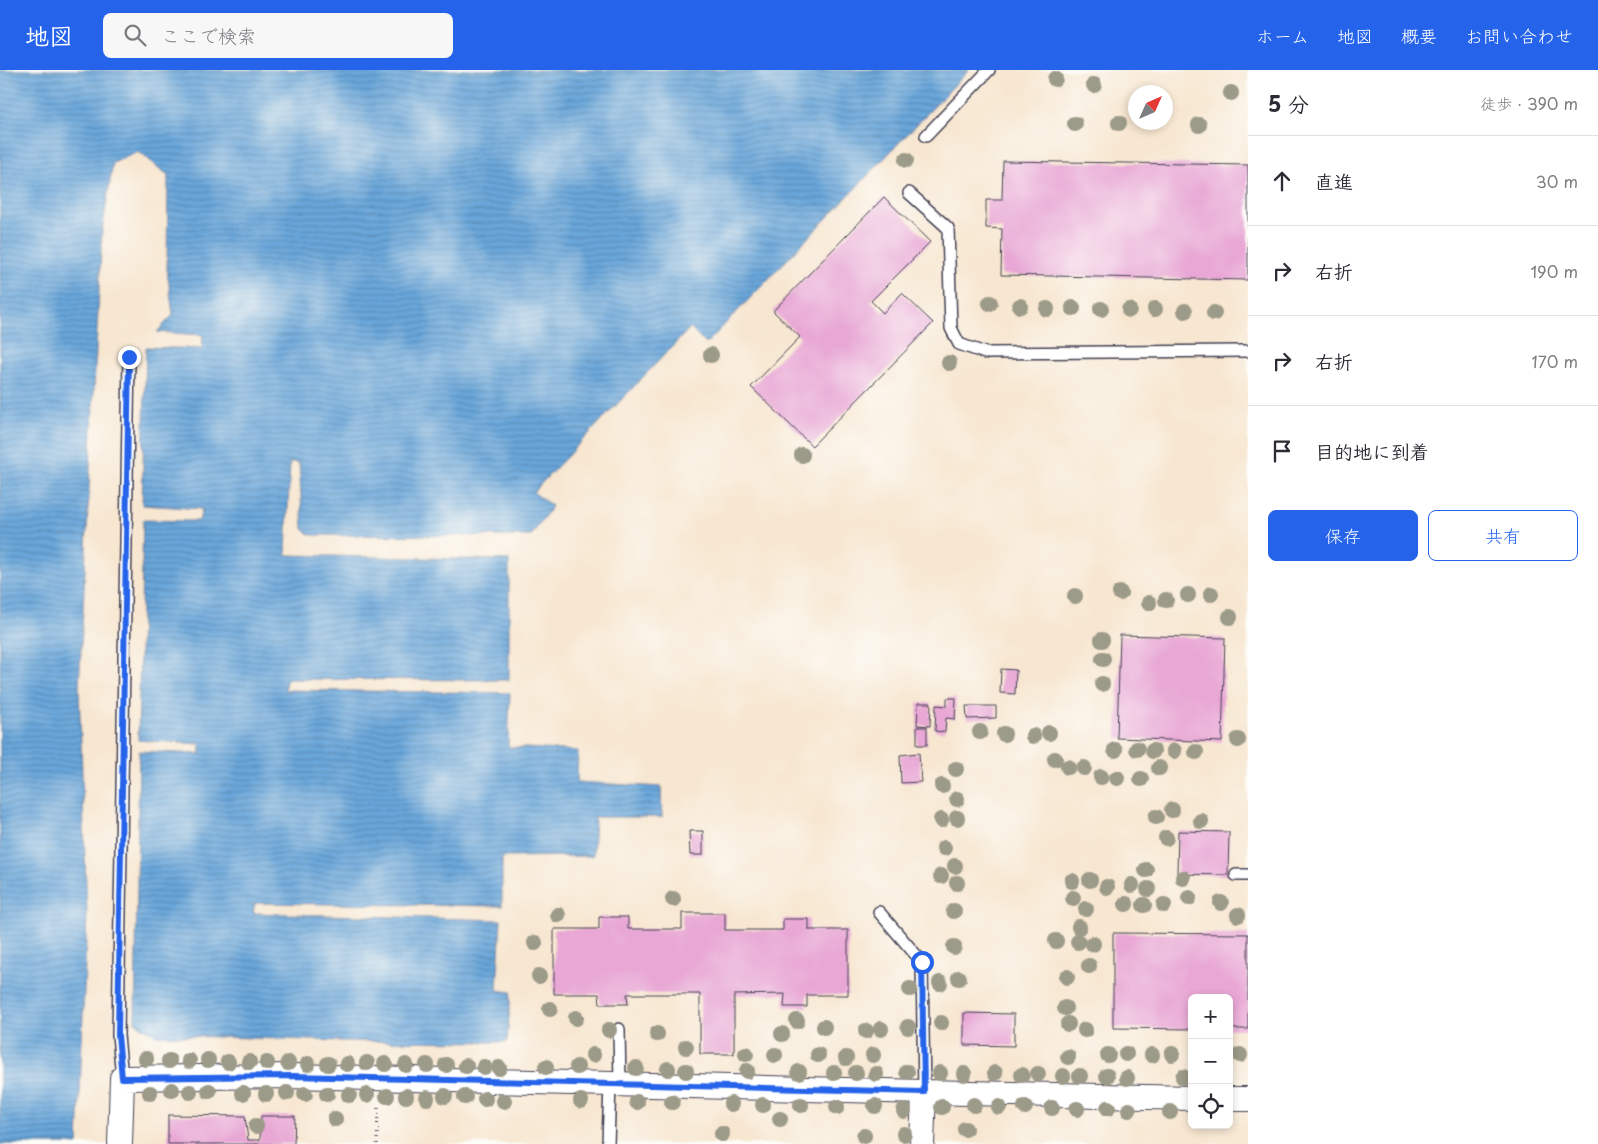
<!DOCTYPE html>
<html lang="ja">
<meta charset="utf-8">
<style>
:root{--surface:#fff;--page:#f7f7f7;--text:#2b2b33;--muted:#7c7c81;--line:#e1e1e2;--accent:#2563eb}
body{margin:0;font-family:"Playpen Sans","Klee One",sans-serif;background:var(--page);color:var(--text)}
.controls{position:absolute;right:15px;bottom:15px;display:grid;overflow:hidden;border-radius:8px;box-shadow:0 2px 8px #0003}
.controls button{width:45px;height:45px;display:grid;place-items:center;padding:0;border:0;border-bottom:1px solid var(--line);background:var(--surface);color:var(--text);font:25px sans-serif}
.compass{position:absolute;left:1128px;top:15px;width:45px;height:45px;border-radius:50%;background:var(--surface);box-shadow:0 2px 8px #0003;rotate:45deg}
.stop{position:absolute;width:15px;height:15px;margin:-11px;border:4px solid #2563eb;border-radius:50%;background:#fff}
.stop.end{background:#2563eb;border-color:#fff;box-shadow:0 1px 5px #0008}
.list{margin:0;padding:0;list-style:none}
h2{display:flex;justify-content:space-between;align-items:center;height:65px;margin:0;padding:0 20px;font-size:21px}
h2 small{font-size:16px;font-weight:400;color:var(--muted)}
.list li{display:grid;grid-template-columns:32px 1fr auto;gap:15px;align-items:center;box-sizing:border-box;height:90px;padding:0 20px;border-top:1px solid var(--line)}
.list b{display:block;font-size:19px;white-space:nowrap}
.list em{font-size:16px;font-style:normal;color:var(--muted)}
.actions{display:flex;gap:10px;padding:15px 20px}
.actions a{flex:1;padding:11px 0;border:1px solid var(--accent);border-radius:8px;text-align:center;font-size:18px;color:var(--accent)}
.actions .main{background:var(--accent);color:#fff}
.icon{flex:none;width:28px;height:28px;fill:none;stroke:currentColor;stroke-width:2;stroke-linecap:round;stroke-linejoin:round}
.map{position:relative;flex:none;width:1248px;height:1074px;overflow:hidden}
header{display:flex;align-items:center;gap:30px;box-sizing:border-box;height:70px;padding:0 25px;background:var(--accent);color:#fff}
header strong{font-size:24px}
nav{display:flex;gap:28px;margin-inline-start:auto;font-size:18px}
.search{width:350px;height:45px;background:var(--page);display:flex;align-items:center;gap:12px;box-sizing:border-box;padding:0 18px;border-radius:8px;color:var(--muted);font-size:19px}
main{display:flex}
aside{flex:1;background:var(--surface)}
.map>svg:first-child{display:block}
.water{fill:url(#water-rules);stroke:#46648a}
.building{fill:#e8a7d5}
.lines{fill:none;stroke-linecap:round;stroke-linejoin:round}
.lane-casing{stroke:#423f51;stroke-width:14}
.street-casing{stroke:#423f51;stroke-width:26}
.path{stroke:#423f51;stroke-width:3;stroke-dasharray:1 4;stroke-linecap:butt}
.lane{stroke:#fff;stroke-width:11}
.street{stroke:#fff;stroke-width:24}
.tree{fill:#9c9a88}
.route{stroke:#2563eb;stroke-width:6}
</style>
<header>
<strong>地図</strong>
<div class="search"><svg class="icon" aria-label="search" viewBox="0 0 24 24"><circle cx="10" cy="10" r="6"/><path d="M15 15l6 6"/></svg>ここで検索</div>
<nav><a>ホーム</a><a>地図</a><a>概要</a><a>お問い合わせ</a></nav>
</header>
<main>
<div class="map">
<svg width="1248" height="1074" viewBox="0 0 1248 1074">
<defs>
<pattern id="water-rules" width="6" height="5" patternUnits="userSpaceOnUse" patternTransform="scale(1.25)"><rect width="6" height="5" fill="#69a6da"/><path d="M0 2.5h6" fill="none" stroke="#5687b2"/></pattern>
</defs>
<rect width="100%" height="100%" fill="#fdfcf7"/>
<filter id="ink" filterUnits="userSpaceOnUse"><feTurbulence type="fractalNoise" baseFrequency=".02" numOctaves="2"/><feDisplacementMap in="SourceGraphic" scale="10" xChannelSelector="R" yChannelSelector="G"/><feConvolveMatrix kernelMatrix="1 2 1 2 8 2 1 2 1" color-interpolation-filters="sRGB"/></filter>
<filter id="wash" filterUnits="userSpaceOnUse"><feTurbulence type="fractalNoise" baseFrequency=".0096" numOctaves="4" result="noise"/><feDisplacementMap in="SourceGraphic" scale="20" xChannelSelector="R" yChannelSelector="G"/><feGaussianBlur stdDeviation="1.12" result="paint"/><feColorMatrix in="noise" values="0 0 0 0 0 0 0 0 0 0 0 0 0 0 0 0 0 1.4 0 .05"/><feComposite in="paint" operator="in"/></filter>
<g filter="url(#wash)">
<rect width="100%" height="100%" fill="#f7e6d0"/>
<path class="water" d="M0 0H969L706 274 690 258 533 422 552 436 531 466 311 465 303 459 299 393 290 392 286 485 509 490V610L286 609 285 620 510 623 508 677 578 681 577 712 661 717 662 747H595L593 786 502 787V836L255 833 253 843 501 850 497 920 511 922 507 972 343 971 156 965 135 952 139 681 201 684 200 674 138 670 143 450 199 451 202 439 142 435 146 277 202 279 203 265 157 262 173 245 167 200 168 105 138 82 113 93 102 161 79 618 87 843 78 1074H0Z"/>
<g id="blocks">
<path class="building" d="M1003 91 1248 95V210L1001 205 1002 159 986 158V130H1002Z
M884 127 930 172 871 231 883 243 902 223 933 253 812 376 751 317 800 267 773 241Z
M1120 565 1225 568 1222 672 1117 668Z
M1001 599 1016 600 1015 624 1000 623Z
M947 628H956L955 649 946 648 945 662 935 661 936 635 947 636Z
M918 633H931L930 656 917 655Z
M966 636H996V648L967 649Z
M917 657H927V675H917Z
M919 683 921 712 901 713 900 685Z
M689 761H703V785H690Z
M1178 761 1229 762 1228 805 1177 804Z
M682 843H725V860H783V849H809V860H848V925H807V937H784L785 924 734 925V984H700V924H627L628 934H600L599 924H554V859H599V847H628V859H682Z
M1113 863 1248 864V959H1229V928H1192V959L1113 958Z
M964 943 1014 944V976L964 975Z
M168 1045 245 1046 248 1070H260L261 1046H295L294 1074H168Z"/>
</g>
</g>
<g filter="url(#ink)">
<use href="#blocks" fill-opacity="0" stroke="#423f51" stroke-width="1"/>
<g class="lines">
<g class="lane-casing">
<path id="lane" d="M926 66 989 0
M909 123 948 158 951 258 959 274 985 283 1248 281
M1236 805H1248
M879 842 922 892 924 1022
M619 959 620 1015
M122 1008 118 965 129 287
M608 1074 610 1014"/>
</g>
<g class="street-casing">
<path id="street" d="M924 1022 1192 1028
M1229 1029H1248
M120 1074 122 1008 293 1006 924 1022 922 1074"/>
</g>
<path class="path" d="M377 1074 378 1035"/>
<use href="#lane" class="lane"/>
<use href="#street" class="street"/>
</g>
<g class="tree">
<circle cx="1055" cy="9" r="8"/>
<circle cx="1094" cy="15" r="8"/>
<circle cx="1231" cy="23" r="8"/>
<circle cx="1119" cy="53" r="8"/>
<circle cx="1075" cy="54" r="8"/>
<circle cx="1199" cy="55" r="8"/>
<circle cx="906" cy="90" r="8"/>
<circle cx="990" cy="233" r="8"/>
<circle cx="1020" cy="236" r="8"/>
<circle cx="1073" cy="238" r="8"/>
<circle cx="1047" cy="239" r="8"/>
<circle cx="1101" cy="239" r="8"/>
<circle cx="1155" cy="239" r="8"/>
<circle cx="1129" cy="240" r="8"/>
<circle cx="1185" cy="241" r="8"/>
<circle cx="1214" cy="243" r="8"/>
<circle cx="711" cy="285" r="8"/>
<circle cx="949" cy="293" r="8"/>
<circle cx="802" cy="385" r="8"/>
<circle cx="1120" cy="523" r="8"/>
<circle cx="1211" cy="524" r="8"/>
<circle cx="1188" cy="525" r="8"/>
<circle cx="1075" cy="526" r="8"/>
<circle cx="1166" cy="530" r="8"/>
<circle cx="1149" cy="533" r="8"/>
<circle cx="1230" cy="547" r="8"/>
<circle cx="1102" cy="570" r="8"/>
<circle cx="1103" cy="589" r="8"/>
<circle cx="1102" cy="614" r="8"/>
<circle cx="980" cy="662" r="8"/>
<circle cx="1049" cy="663" r="8"/>
<circle cx="1004" cy="664" r="8"/>
<circle cx="1033" cy="666" r="8"/>
<circle cx="1238" cy="670" r="8"/>
<circle cx="1137" cy="679" r="8"/>
<circle cx="1115" cy="680" r="8"/>
<circle cx="1153" cy="681" r="8"/>
<circle cx="1174" cy="681" r="8"/>
<circle cx="1196" cy="682" r="8"/>
<circle cx="1055" cy="689" r="8"/>
<circle cx="1068" cy="697" r="8"/>
<circle cx="1084" cy="698" r="8"/>
<circle cx="1159" cy="698" r="8"/>
<circle cx="956" cy="699" r="8"/>
<circle cx="1101" cy="707" r="8"/>
<circle cx="1117" cy="708" r="8"/>
<circle cx="1141" cy="709" r="8"/>
<circle cx="942" cy="716" r="8"/>
<circle cx="957" cy="729" r="8"/>
<circle cx="1172" cy="740" r="8"/>
<circle cx="1156" cy="747" r="8"/>
<circle cx="957" cy="748" r="8"/>
<circle cx="941" cy="750" r="8"/>
<circle cx="1201" cy="751" r="8"/>
<circle cx="1166" cy="768" r="8"/>
<circle cx="944" cy="778" r="8"/>
<circle cx="955" cy="796" r="8"/>
<circle cx="1146" cy="800" r="8"/>
<circle cx="941" cy="806" r="8"/>
<circle cx="1183" cy="808" r="8"/>
<circle cx="1090" cy="810" r="8"/>
<circle cx="1072" cy="811" r="8"/>
<circle cx="957" cy="813" r="8"/>
<circle cx="1132" cy="815" r="8"/>
<circle cx="1107" cy="817" r="8"/>
<circle cx="1148" cy="819" r="8"/>
<circle cx="1073" cy="828" r="8"/>
<circle cx="1189" cy="828" r="8"/>
<circle cx="673" cy="829" r="8"/>
<circle cx="1221" cy="833" r="8"/>
<circle cx="1126" cy="834" r="8"/>
<circle cx="1144" cy="835" r="8"/>
<circle cx="1164" cy="835" r="8"/>
<circle cx="1086" cy="839" r="8"/>
<circle cx="954" cy="841" r="8"/>
<circle cx="558" cy="845" r="8"/>
<circle cx="1238" cy="845" r="8"/>
<circle cx="1079" cy="857" r="8"/>
<circle cx="1056" cy="871" r="8"/>
<circle cx="1078" cy="872" r="8"/>
<circle cx="535" cy="873" r="8"/>
<circle cx="1093" cy="874" r="8"/>
<circle cx="954" cy="877" r="8"/>
<circle cx="1089" cy="896" r="8"/>
<circle cx="539" cy="906" r="8"/>
<circle cx="1067" cy="907" r="8"/>
<circle cx="959" cy="908" r="8"/>
<circle cx="940" cy="913" r="8"/>
<circle cx="910" cy="919" r="8"/>
<circle cx="1065" cy="938" r="8"/>
<circle cx="550" cy="939" r="8"/>
<circle cx="576" cy="948" r="8"/>
<circle cx="797" cy="951" r="8"/>
<circle cx="941" cy="953" r="8"/>
<circle cx="1068" cy="954" r="8"/>
<circle cx="824" cy="957" r="8"/>
<circle cx="908" cy="957" r="8"/>
<circle cx="881" cy="959" r="8"/>
<circle cx="609" cy="960" r="8"/>
<circle cx="1085" cy="960" r="8"/>
<circle cx="866" cy="961" r="8"/>
<circle cx="657" cy="964" r="8"/>
<circle cx="782" cy="964" r="8"/>
<circle cx="686" cy="977" r="8"/>
<circle cx="746" cy="984" r="8"/>
<circle cx="1126" cy="984" r="8"/>
<circle cx="1172" cy="984" r="8"/>
<circle cx="593" cy="985" r="8"/>
<circle cx="775" cy="985" r="8"/>
<circle cx="818" cy="985" r="8"/>
<circle cx="873" cy="985" r="8"/>
<circle cx="1108" cy="985" r="8"/>
<circle cx="1152" cy="985" r="8"/>
<circle cx="1240" cy="985" r="8"/>
<circle cx="1068" cy="987" r="8"/>
<circle cx="846" cy="988" r="8"/>
<circle cx="146" cy="989" r="8"/>
<circle cx="208" cy="990" r="8"/>
<circle cx="169" cy="991" r="8"/>
<circle cx="189" cy="991" r="8"/>
<circle cx="228" cy="992" r="8"/>
<circle cx="249" cy="992" r="8"/>
<circle cx="267" cy="993" r="8"/>
<circle cx="288" cy="993" r="8"/>
<circle cx="367" cy="993" r="8"/>
<circle cx="308" cy="994" r="8"/>
<circle cx="328" cy="994" r="8"/>
<circle cx="347" cy="994" r="8"/>
<circle cx="385" cy="994" r="8"/>
<circle cx="406" cy="995" r="8"/>
<circle cx="427" cy="995" r="8"/>
<circle cx="446" cy="995" r="8"/>
<circle cx="466" cy="996" r="8"/>
<circle cx="484" cy="997" r="8"/>
<circle cx="546" cy="997" r="8"/>
<circle cx="577" cy="997" r="8"/>
<circle cx="499" cy="998" r="8"/>
<circle cx="636" cy="998" r="8"/>
<circle cx="668" cy="999" r="8"/>
<circle cx="686" cy="1001" r="8"/>
<circle cx="747" cy="1001" r="8"/>
<circle cx="799" cy="1002" r="8"/>
<circle cx="907" cy="1002" r="8"/>
<circle cx="834" cy="1003" r="8"/>
<circle cx="856" cy="1003" r="8"/>
<circle cx="940" cy="1003" r="8"/>
<circle cx="995" cy="1003" r="8"/>
<circle cx="876" cy="1004" r="8"/>
<circle cx="964" cy="1004" r="8"/>
<circle cx="1038" cy="1004" r="8"/>
<circle cx="1022" cy="1005" r="8"/>
<circle cx="1063" cy="1006" r="8"/>
<circle cx="1080" cy="1006" r="8"/>
<circle cx="1107" cy="1006" r="8"/>
<circle cx="1183" cy="1007" r="8"/>
<circle cx="1127" cy="1008" r="8"/>
<circle cx="172" cy="1020" r="8"/>
<circle cx="209" cy="1021" r="8"/>
<circle cx="190" cy="1022" r="8"/>
<circle cx="150" cy="1023" r="8"/>
<circle cx="243" cy="1023" r="8"/>
<circle cx="287" cy="1023" r="8"/>
<circle cx="266" cy="1024" r="8"/>
<circle cx="305" cy="1024" r="8"/>
<circle cx="327" cy="1024" r="8"/>
<circle cx="349" cy="1025" r="8"/>
<circle cx="367" cy="1025" r="8"/>
<circle cx="387" cy="1026" r="8"/>
<circle cx="406" cy="1026" r="8"/>
<circle cx="445" cy="1026" r="8"/>
<circle cx="465" cy="1027" r="8"/>
<circle cx="427" cy="1028" r="8"/>
<circle cx="485" cy="1029" r="8"/>
<circle cx="504" cy="1031" r="8"/>
<circle cx="581" cy="1031" r="8"/>
<circle cx="637" cy="1032" r="8"/>
<circle cx="672" cy="1032" r="8"/>
<circle cx="731" cy="1034" r="8"/>
<circle cx="763" cy="1035" r="8"/>
<circle cx="801" cy="1035" r="8"/>
<circle cx="974" cy="1035" r="8"/>
<circle cx="875" cy="1036" r="8"/>
<circle cx="837" cy="1037" r="8"/>
<circle cx="942" cy="1037" r="8"/>
<circle cx="999" cy="1037" r="8"/>
<circle cx="1025" cy="1037" r="8"/>
<circle cx="1052" cy="1038" r="8"/>
<circle cx="1108" cy="1038" r="8"/>
<circle cx="1077" cy="1039" r="8"/>
<circle cx="1129" cy="1040" r="8"/>
<circle cx="904" cy="1041" r="8"/>
<circle cx="1170" cy="1042" r="8"/>
<circle cx="335" cy="1049" r="8"/>
<circle cx="780" cy="1049" r="8"/>
<circle cx="256" cy="1056" r="8"/>
<circle cx="965" cy="1059" r="8"/>
<circle cx="722" cy="1064" r="8"/>
<circle cx="904" cy="1064" r="8"/>
<circle cx="864" cy="1066" r="8"/>
</g>
</g>
<g class="lines" filter="url(#ink)">
<path class="route" d="M129 287 118 965 122 1008 293 1006 924 1022 922 892"/>
</g>
</svg>
<div class="controls">
<button>+</button>
<button>−</button>
<button><svg class="icon" aria-label="locate" viewBox="0 0 24 24"><circle cx="12" cy="12" r="6"/><path d="M12 2v4M12 18v4M2 12h4M18 12h4"/></svg></button>
</div>
<svg class="compass" viewBox="-18 -18 36 36"><path d="M0-13l5 13h-10z" fill="#e53935"/><path d="M0 13l5-13h-10z" fill="#7c7c81"/></svg>
<div class="stop" style="left:922px;top:892px"></div>
<div class="stop end" style="left:129px;top:287px"></div>
</div>
<aside>
<h2>5 分<small>徒歩 · 390 m</small></h2>
<ul class="list">
<li><svg class="icon" aria-label="ahead" viewBox="0 0 24 24"><path d="M12 20V5M6 11l6-6 6 6"/></svg><div><b>直進</b></div><em>30 m</em></li>
<li><svg class="icon" aria-label="right" viewBox="0 0 24 24"><path d="M7 20v-9h11M14 6l5 5-5 5"/></svg><div><b>右折</b></div><em>190 m</em></li>
<li><svg class="icon" aria-label="right" viewBox="0 0 24 24"><path d="M7 20v-9h11M14 6l5 5-5 5"/></svg><div><b>右折</b></div><em>170 m</em></li>
<li><svg class="icon" aria-label="arrive" viewBox="0 0 24 24"><path d="M6 21V4h12l-3 4 3 4H6"/></svg><div><b>目的地に到着</b></div></li>
</ul>
<div class="actions"><a class="main">保存</a><a>共有</a></div>
</aside>
</main>
